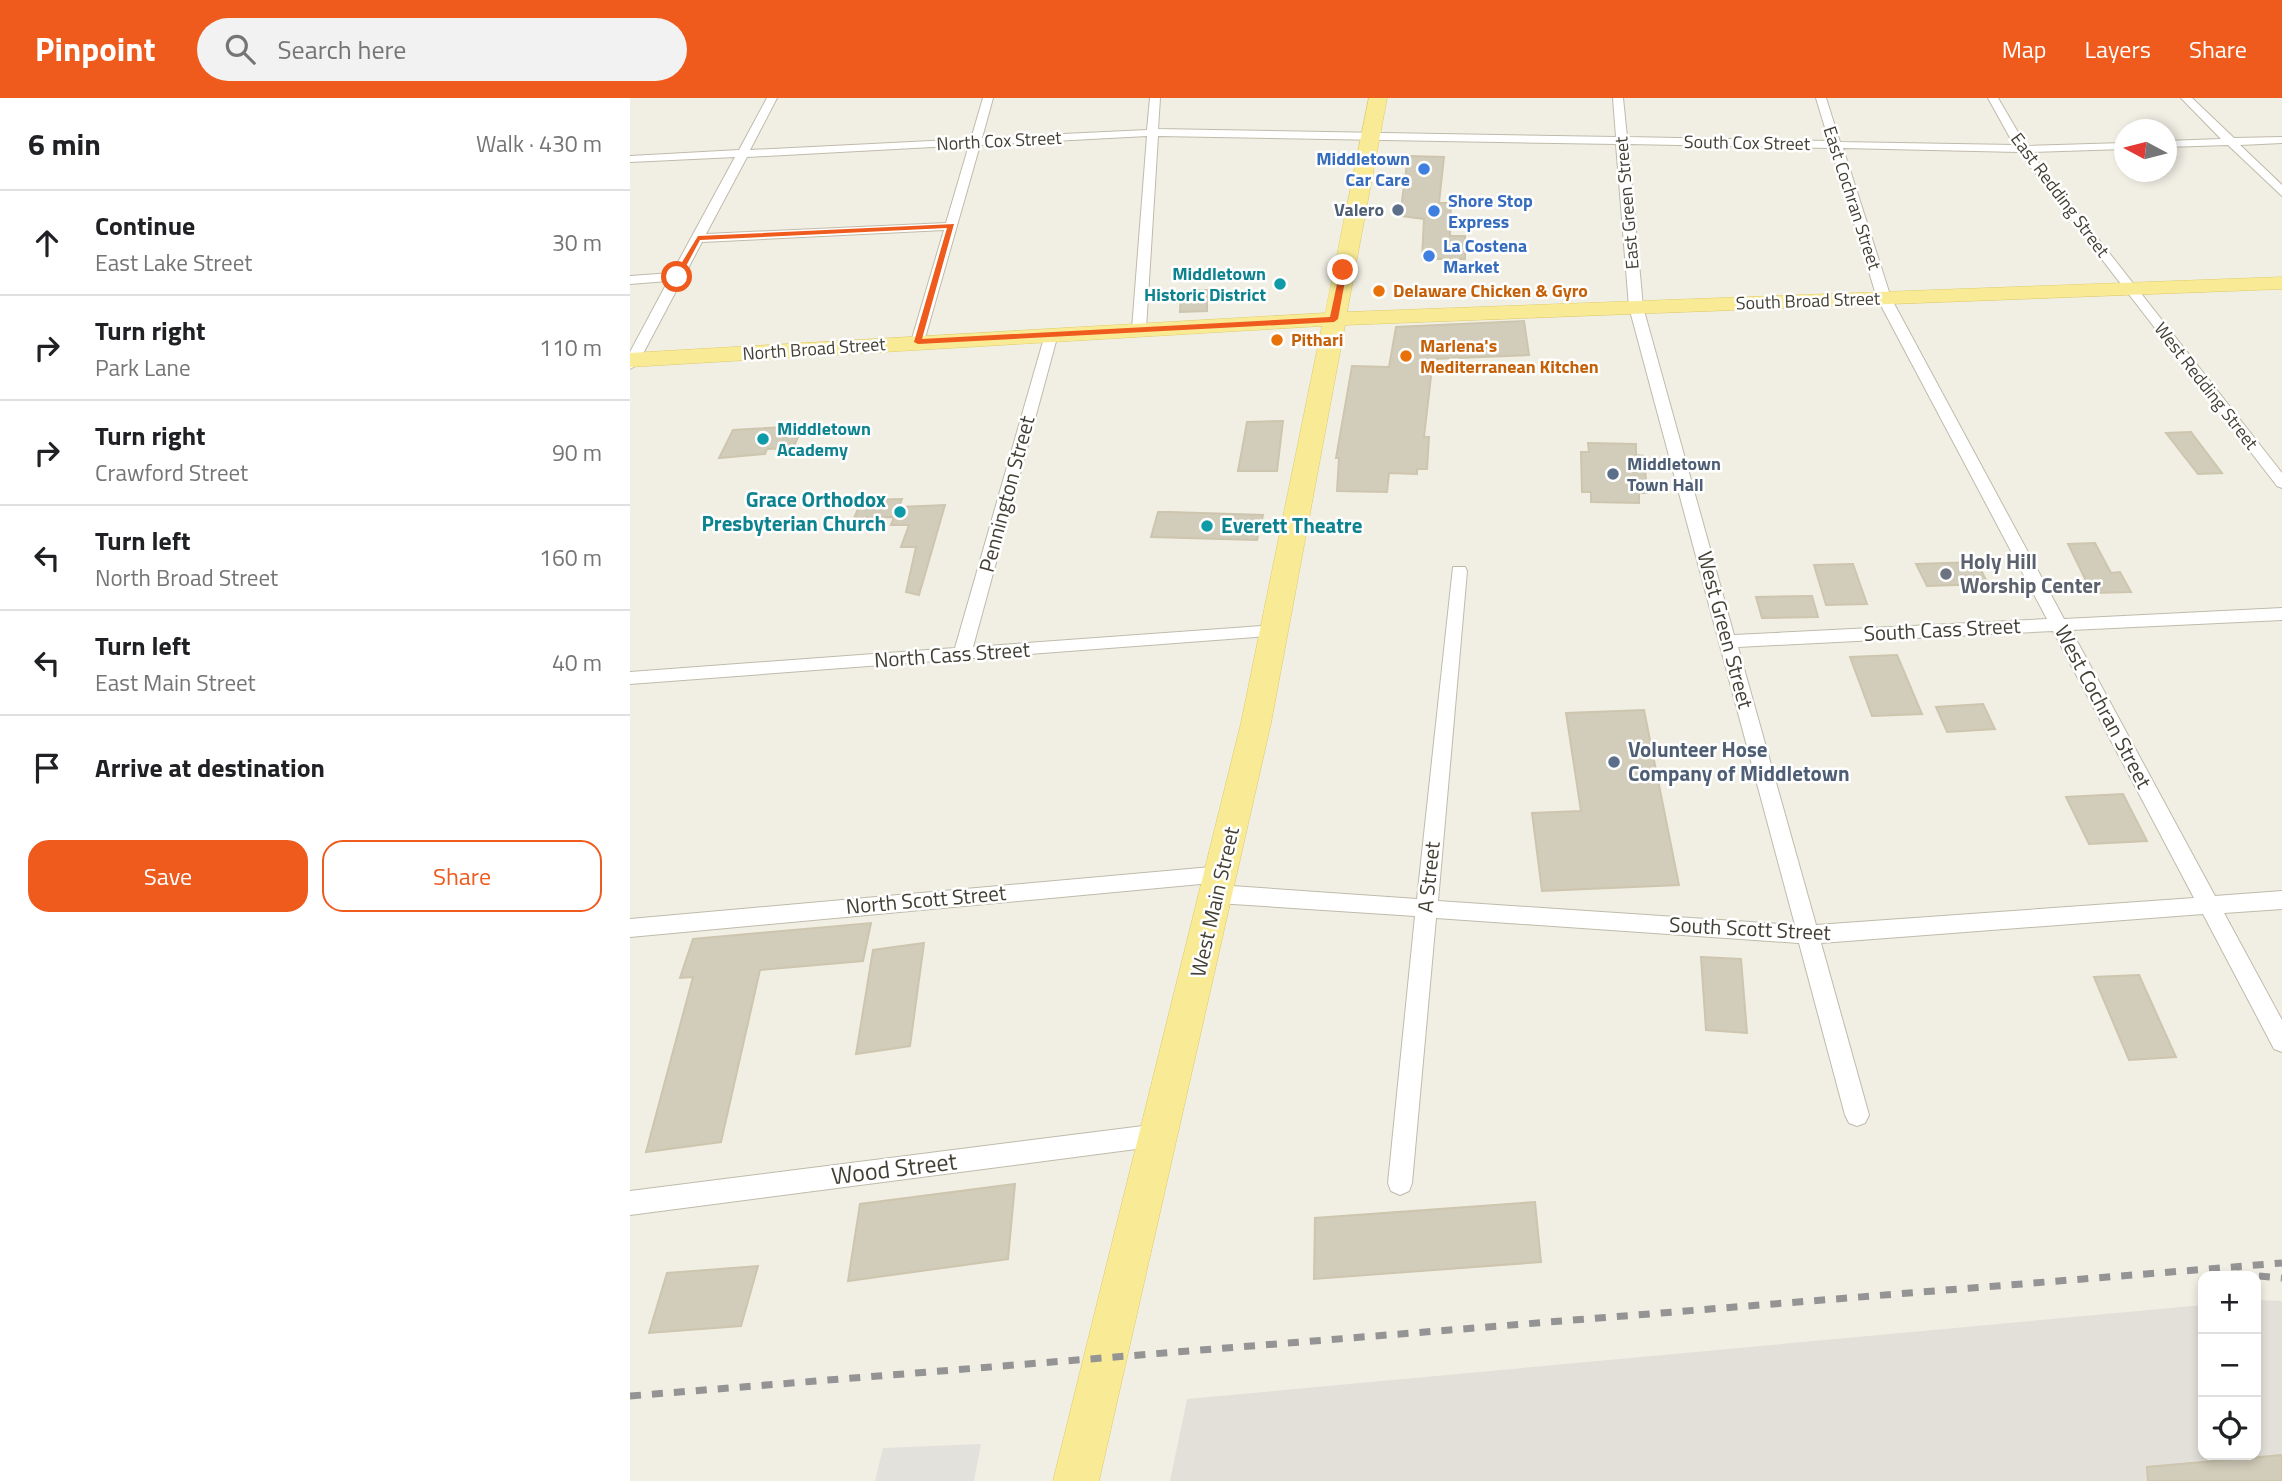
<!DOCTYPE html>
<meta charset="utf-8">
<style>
:root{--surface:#fff;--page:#f2f2f2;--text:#202124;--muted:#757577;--line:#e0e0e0;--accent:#ef5a1d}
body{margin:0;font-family:"Titillium Web",sans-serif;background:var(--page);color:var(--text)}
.controls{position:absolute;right:21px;bottom:21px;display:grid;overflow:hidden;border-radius:14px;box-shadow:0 4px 10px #0003}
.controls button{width:63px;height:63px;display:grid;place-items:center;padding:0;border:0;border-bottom:2px solid var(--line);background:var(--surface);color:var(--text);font:35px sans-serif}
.compass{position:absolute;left:1484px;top:21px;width:63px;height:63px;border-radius:50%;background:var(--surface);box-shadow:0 4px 10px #0003;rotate:277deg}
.stop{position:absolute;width:21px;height:21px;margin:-16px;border:5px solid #ef5a1d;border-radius:50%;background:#fff}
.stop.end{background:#ef5a1d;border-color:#fff;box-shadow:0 2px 7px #0008}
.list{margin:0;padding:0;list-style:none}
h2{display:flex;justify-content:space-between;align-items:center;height:91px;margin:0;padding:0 28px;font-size:30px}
h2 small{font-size:23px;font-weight:400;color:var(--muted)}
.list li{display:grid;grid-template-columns:46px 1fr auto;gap:21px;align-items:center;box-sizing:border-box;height:105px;padding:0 28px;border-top:2px solid var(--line)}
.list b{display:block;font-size:26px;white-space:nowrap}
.list p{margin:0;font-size:23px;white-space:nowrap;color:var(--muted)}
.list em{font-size:23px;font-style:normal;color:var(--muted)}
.actions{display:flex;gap:14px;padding:21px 28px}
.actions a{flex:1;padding:16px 0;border:2px solid var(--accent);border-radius:21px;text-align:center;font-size:24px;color:var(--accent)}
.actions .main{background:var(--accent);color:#fff}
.icon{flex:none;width:38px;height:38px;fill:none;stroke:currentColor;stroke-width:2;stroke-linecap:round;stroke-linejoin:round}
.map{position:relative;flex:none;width:1652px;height:1383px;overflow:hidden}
header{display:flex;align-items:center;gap:42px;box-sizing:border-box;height:98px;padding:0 35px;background:var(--accent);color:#fff}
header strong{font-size:33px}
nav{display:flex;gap:38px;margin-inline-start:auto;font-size:24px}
.search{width:490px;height:63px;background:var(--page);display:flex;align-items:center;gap:18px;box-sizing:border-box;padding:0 24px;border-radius:38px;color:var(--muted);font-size:26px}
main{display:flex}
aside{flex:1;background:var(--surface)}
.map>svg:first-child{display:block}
.industrial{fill:#e3e0d9}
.parking{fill:#e2e1dc}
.building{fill:#d2ccba;stroke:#cdc5ae;stroke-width:2}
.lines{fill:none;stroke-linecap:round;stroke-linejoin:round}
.street-casing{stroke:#bfbbaa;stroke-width:2}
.primary-casing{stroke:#ddca66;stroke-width:1}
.street{fill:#fff;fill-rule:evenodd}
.primary{fill:#f9eb95;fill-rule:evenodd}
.rail{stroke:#949494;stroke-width:7;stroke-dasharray:11 11;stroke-linecap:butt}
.route{fill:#ef5a1d}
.shop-dot{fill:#3f7fe0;stroke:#fff;stroke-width:2.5}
.service-dot{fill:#5c6f8a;stroke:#fff;stroke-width:2.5}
.culture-dot{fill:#0f9aa8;stroke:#fff;stroke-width:2.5}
.food-dot{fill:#e8710a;stroke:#fff;stroke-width:2.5}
.worship-dot{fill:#6b7280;stroke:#fff;stroke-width:2.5}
.labels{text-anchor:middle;stroke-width:5;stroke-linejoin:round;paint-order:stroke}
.far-street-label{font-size:18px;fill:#433f34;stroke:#fff}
.far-shop-label{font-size:18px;font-weight:bold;fill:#366cbe;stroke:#fff;text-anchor:start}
.far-service-label{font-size:18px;font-weight:bold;fill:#4e5e75;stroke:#fff;text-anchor:end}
.far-culture-label{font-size:18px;font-weight:bold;fill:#0d838f;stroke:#fff;text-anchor:end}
.far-food-label{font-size:18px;font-weight:bold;fill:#c56008;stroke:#fff;text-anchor:start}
.street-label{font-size:21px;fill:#433f34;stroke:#fff}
.culture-label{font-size:21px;font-weight:bold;fill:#0d838f;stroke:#fff;text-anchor:end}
.worship-label{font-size:21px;font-weight:bold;fill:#5b616d;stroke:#fff;text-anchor:start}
.service-label{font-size:21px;font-weight:bold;fill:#4e5e75;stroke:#fff;text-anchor:start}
.near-street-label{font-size:24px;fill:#433f34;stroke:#fff}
</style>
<header>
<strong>Pinpoint</strong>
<div class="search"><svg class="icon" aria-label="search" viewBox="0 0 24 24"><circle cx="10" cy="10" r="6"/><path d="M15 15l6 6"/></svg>Search here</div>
<nav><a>Map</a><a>Layers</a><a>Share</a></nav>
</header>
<main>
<aside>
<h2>6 min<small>Walk · 430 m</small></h2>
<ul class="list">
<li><svg class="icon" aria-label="ahead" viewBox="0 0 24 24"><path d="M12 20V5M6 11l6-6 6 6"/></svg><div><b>Continue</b><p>East Lake Street</p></div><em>30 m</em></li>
<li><svg class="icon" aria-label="right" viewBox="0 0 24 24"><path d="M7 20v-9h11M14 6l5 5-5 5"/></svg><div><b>Turn right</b><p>Park Lane</p></div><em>110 m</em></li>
<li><svg class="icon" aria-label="right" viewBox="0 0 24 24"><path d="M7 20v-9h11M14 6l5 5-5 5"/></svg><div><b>Turn right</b><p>Crawford Street</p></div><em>90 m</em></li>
<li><svg class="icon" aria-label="left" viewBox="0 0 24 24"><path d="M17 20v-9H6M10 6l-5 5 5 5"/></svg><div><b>Turn left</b><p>North Broad Street</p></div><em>160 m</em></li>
<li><svg class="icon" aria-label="left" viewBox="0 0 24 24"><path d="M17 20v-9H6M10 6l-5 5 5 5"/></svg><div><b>Turn left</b><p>East Main Street</p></div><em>40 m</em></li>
<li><svg class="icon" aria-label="arrive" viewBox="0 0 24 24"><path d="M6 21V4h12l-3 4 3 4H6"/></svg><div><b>Arrive at destination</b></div></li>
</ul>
<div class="actions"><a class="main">Save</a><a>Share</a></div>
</aside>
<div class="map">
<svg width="1652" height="1383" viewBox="0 0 1652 1383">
<rect width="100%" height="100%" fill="#f1efe4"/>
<path class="industrial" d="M1626 1202 1652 1203V1383H540L557 1301 1573 1207V1357H1626Z"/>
<path class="parking" d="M351 1346 344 1383H245L253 1350Z"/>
<path class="building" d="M778 58 814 59 809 105H821L820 138H835V161H792L794 121 770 118Z
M577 192V213L550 214 551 193Z
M894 223 899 257 803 261 794 339H799L797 371H787V376L759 375 757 394 707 393 709 360H706L722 268 759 269 766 229Z
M653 323 647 373H608L617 324Z
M173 328 163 350 137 351 135 356 89 360 103 332Z
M1561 334 1592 375 1568 376 1536 335Z
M958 345 1006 346V357L1014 358 1017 395H1009V405L961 404V394H952L951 354H959Z
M272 401 269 409 315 407 289 497 276 494 286 449H271L279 427H261L264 419 224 420 232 402Z
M528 414H540L633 417 627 442 521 439Z
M1465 445 1481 475 1490 474 1501 494 1462 495 1438 446Z
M1347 464 1358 486 1297 488 1286 466Z
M1223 466 1237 506 1196 507 1184 467Z
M1182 498 1188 519 1132 520 1126 499Z
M1267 557 1292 616 1242 618 1220 559Z
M1353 606 1365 631 1317 634 1306 609Z
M1014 612 1049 787 912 793 902 715 951 713 936 615Z
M1493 696 1517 743 1459 746 1436 699Z
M241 825 233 863 130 872 91 1044 16 1054 63 879 50 880 63 841Z
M294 845 280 948 226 956 243 852Z
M1071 859 1111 861 1117 935 1076 932Z
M1509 877 1546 959 1499 962 1464 879Z
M385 1086 378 1161 218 1183 230 1106Z
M905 1104 911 1164 684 1181 685 1120Z
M128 1168 111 1228 19 1235 37 1175Z
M1652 1357V1383H1518L1517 1369Z"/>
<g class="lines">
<g class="street-casing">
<path id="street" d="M137 0H147L120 52 341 41 353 0H363L352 40 517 32 520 0H530L528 31 986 39 983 0H993L997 39 1199 43 1186 0H1196L1210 44 1384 47 1358 0H1368L1396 48 1494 45V51L1400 54 1652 375V390L1647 388 1389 54 1213 50 1261 200 1434 521 1652 510V522L1441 532 1585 798 1652 793V811L1594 815 1652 922V954L1644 951 1573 816 1191 845 1239 1017 1235 1025 1227 1028 1219 1025 1215 1017 1169 845 806 820 782 1085 779 1093 770 1097 761 1093 758 1085 785 818 587 805 580 802 577 796 580 790 587 787 787 801 823 469H835L837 473 808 803 1165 827 999 209 986 46 528 38 516 231 509 235 502 231 517 38 350 47 293 247 281 244 314 132 72 144 7 267 0 271V254L38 183 0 186V178L42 175 105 59 0 64V58L109 52ZM998 46 1201 50 1247 200 1417 521 1104 537 1013 209ZM339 47 316 125 76 136 117 59ZM1423 533 1564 800 1186 827 1108 549Z
M1551 0H1562L1604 40 1652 39V45L1610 47 1652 87V98L1598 47 1536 49V43L1591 41Z
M416 233 428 236 343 549 645 527 651 529 654 533 651 537 0 586V574L325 550Z
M592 768 599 770 602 776 599 782 592 784 0 839V821Z
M529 1026 537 1029 541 1037 537 1045 529 1048 0 1117V1093Z"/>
</g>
<g class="primary-casing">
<path id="primary" d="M739 0H757L717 214 1652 179V191L715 227 641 625 469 1383H423L611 625 692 228 0 269V255L695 215Z"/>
</g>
<use href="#street" class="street"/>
<use href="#primary" class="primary"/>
<path class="rail" d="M1607 1176 1652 1180
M0 1298 1652 1165"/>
</g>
<path class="route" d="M324 126 292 241 700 219 710 172H717L708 221 704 224 288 246 284 244 317 130 70 142 49 181 43 179 68 138Z"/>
<g class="shop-dot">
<circle cx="794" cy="71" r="7"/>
<circle cx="804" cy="113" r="7"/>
<circle cx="799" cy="158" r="7"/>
</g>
<g class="service-dot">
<circle cx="768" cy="112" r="7"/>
<circle cx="983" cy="376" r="7"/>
<circle cx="984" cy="664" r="7"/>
</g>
<g class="culture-dot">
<circle cx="650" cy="186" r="7"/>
<circle cx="133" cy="341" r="7"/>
<circle cx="270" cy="414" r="7"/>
<circle cx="577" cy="428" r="7"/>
</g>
<g class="food-dot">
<circle cx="749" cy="193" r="7"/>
<circle cx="647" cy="242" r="7"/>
<circle cx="776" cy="258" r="7"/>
</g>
<circle class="worship-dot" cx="1316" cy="476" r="7"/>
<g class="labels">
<g class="far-street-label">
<text transform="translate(369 43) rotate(-3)" y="6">North Cox Street</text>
<text transform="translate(1117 45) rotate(1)" y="6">South Cox Street</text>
<text transform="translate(1430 97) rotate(53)" y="6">East Redding Street</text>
<text transform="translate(1222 100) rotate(72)" y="6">East Cochran Street</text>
<text transform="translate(997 105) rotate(-95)" y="6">East Green Street</text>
<text transform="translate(1178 203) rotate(-2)" y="6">South Broad Street</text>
<text transform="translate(184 251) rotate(-4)" y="6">North Broad Street</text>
<text transform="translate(1576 288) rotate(52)" y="6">West Redding Street</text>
</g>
<g class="far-shop-label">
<text x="780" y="67" text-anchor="end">Middletown<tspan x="780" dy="21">Car Care</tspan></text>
<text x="818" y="109">Shore Stop<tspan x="818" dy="21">Express</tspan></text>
<text x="813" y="154">La Costena<tspan x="813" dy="21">Market</tspan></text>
</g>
<g class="far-service-label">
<text x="754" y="118">Valero</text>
<text x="997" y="372" text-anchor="start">Middletown<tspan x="997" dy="21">Town Hall</tspan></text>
</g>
<g class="far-culture-label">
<text x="636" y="182">Middletown<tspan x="636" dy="21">Historic District</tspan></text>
<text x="147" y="337" text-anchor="start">Middletown<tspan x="147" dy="21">Academy</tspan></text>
</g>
<g class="far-food-label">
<text x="763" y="199">Delaware Chicken &amp; Gyro</text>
<text x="661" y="248">Pithari</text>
<text x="790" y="254">Marlena's<tspan x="790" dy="21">Mediterranean Kitchen</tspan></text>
</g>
<g class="street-label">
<text transform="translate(377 396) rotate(-75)" y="7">Pennington Street</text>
<text transform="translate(1095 532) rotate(75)" y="7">West Green Street</text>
<text transform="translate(1312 532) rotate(-3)" y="7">South Cass Street</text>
<text transform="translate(322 557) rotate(-4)" y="7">North Cass Street</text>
<text transform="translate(1473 609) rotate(62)" y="7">West Cochran Street</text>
<text transform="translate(799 779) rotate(-84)" y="7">A Street</text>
<text transform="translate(296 802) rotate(-5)" y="7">North Scott Street</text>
<text transform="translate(585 804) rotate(-77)" y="7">West Main Street</text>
<text transform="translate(1120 831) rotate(3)" y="7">South Scott Street</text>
</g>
<g class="culture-label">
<text x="256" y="409">Grace Orthodox<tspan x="256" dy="24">Presbyterian Church</tspan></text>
<text x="591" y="435" text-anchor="start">Everett Theatre</text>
</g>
<g class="worship-label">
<text x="1330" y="471">Holy Hill<tspan x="1330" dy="24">Worship Center</tspan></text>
</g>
<g class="service-label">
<text x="998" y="659">Volunteer Hose<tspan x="998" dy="24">Company of Middletown</tspan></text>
</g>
<g class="near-street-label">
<text transform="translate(264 1071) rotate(-7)" y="8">Wood Street</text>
</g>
</g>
</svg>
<div class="controls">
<button>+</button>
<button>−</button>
<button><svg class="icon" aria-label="locate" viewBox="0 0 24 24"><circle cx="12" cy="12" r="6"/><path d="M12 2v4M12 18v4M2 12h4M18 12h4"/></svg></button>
</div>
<svg class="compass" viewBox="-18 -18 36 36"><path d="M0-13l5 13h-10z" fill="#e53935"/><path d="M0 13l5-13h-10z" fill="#757577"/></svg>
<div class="stop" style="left:47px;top:179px"></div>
<div class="stop end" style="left:713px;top:172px"></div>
</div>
</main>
